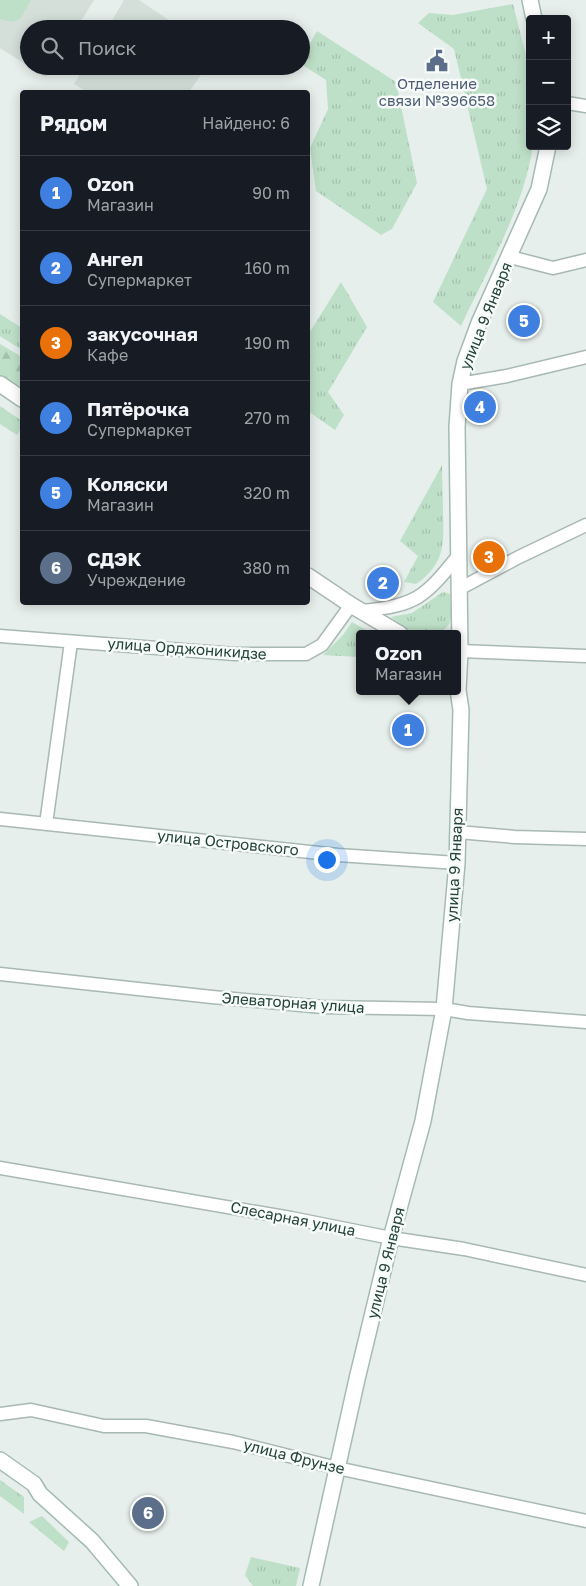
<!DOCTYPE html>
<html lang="ru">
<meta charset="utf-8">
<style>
:root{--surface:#171b24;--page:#242831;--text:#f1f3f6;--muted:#9ea1a6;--line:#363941;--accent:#f4845f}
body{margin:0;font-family:"Golos Text",sans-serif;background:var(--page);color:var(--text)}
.controls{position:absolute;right:15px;top:15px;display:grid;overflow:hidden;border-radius:5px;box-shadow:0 2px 12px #0003}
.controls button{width:45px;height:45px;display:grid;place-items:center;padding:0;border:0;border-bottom:1px solid var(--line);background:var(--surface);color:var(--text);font:25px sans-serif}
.you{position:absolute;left:326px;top:859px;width:18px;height:18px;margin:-12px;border:4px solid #fff;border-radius:50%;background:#1a73e8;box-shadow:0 0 0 8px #1a73e833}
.badge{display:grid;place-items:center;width:32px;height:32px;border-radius:50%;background:var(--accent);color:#fff;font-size:16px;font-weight:700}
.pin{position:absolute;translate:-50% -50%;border:2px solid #fff;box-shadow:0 1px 5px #0006}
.popup{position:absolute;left:356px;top:630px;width:105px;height:65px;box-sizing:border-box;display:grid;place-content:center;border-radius:5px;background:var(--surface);filter:drop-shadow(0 1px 4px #0005);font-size:16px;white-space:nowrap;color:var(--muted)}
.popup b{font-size:19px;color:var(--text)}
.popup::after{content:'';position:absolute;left:50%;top:100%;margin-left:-10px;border:10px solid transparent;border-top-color:var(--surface)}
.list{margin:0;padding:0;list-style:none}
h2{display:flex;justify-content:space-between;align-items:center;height:65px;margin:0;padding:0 20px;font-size:21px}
h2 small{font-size:16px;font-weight:400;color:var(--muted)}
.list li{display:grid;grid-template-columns:32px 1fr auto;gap:15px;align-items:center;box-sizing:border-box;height:75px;padding:0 20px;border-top:1px solid var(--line)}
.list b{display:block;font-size:19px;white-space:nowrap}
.list p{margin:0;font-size:16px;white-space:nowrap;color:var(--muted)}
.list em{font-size:16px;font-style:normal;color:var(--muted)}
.icon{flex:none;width:28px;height:28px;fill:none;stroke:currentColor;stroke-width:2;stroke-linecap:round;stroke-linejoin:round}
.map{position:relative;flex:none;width:586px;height:1586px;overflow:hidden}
.search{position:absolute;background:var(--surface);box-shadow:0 2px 12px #0003;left:20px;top:20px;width:290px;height:55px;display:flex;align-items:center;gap:12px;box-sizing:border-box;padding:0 18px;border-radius:28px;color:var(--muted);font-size:19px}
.panel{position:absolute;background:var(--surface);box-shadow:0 2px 12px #0003;left:20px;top:90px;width:290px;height:515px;border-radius:5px}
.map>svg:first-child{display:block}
.built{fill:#d4dfda}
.grass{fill:url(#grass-tufts)}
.forest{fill:url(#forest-firs)}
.pitch{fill:#bfe0c8}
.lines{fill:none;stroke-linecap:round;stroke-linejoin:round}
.minor-casing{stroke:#a8b8b2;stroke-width:15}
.tertiary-casing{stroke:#a8b8b2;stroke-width:18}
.secondary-casing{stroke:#a4bbb3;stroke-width:18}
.minor{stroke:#fff;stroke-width:12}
.tertiary{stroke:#fff;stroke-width:15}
.secondary{stroke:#fff;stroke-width:15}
.labels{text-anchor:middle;stroke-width:5;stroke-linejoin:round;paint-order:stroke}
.service-label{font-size:15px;fill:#4e5e75;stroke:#f7fbf9}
.street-label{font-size:15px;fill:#24423a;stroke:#f7fbf9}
</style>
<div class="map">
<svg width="586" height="1586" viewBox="0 0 586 1586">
<defs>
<pattern id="grass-tufts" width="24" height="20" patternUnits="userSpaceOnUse" patternTransform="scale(1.25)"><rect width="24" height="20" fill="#bfe0c8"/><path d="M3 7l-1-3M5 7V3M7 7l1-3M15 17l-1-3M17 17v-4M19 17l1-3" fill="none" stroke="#a4c1ad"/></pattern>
<pattern id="forest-firs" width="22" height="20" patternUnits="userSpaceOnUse" patternTransform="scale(1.25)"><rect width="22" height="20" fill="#bfe0c8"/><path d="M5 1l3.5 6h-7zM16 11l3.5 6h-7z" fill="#a4c1ad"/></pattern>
</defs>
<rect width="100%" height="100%" fill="#e6efeb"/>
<path class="built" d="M0 0H94L76 29H29V66H52L46 77 0 48Z
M124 0H139L182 29H107Z
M85 66H207L189 92H87L74 84Z"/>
<path class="grass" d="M513 4 530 71V146H533C523 210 488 268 461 326L433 302 487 189 454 49 418 23 429 13 453 15Z
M317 31 396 82 417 183 392 229 381 235 316 191 310 148 328 109 326 80 301 64V60Z
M341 282 367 327 328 392 344 415 335 430 308 411V335Z
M0 314 22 328V350L0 336Z
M0 406 22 421V427L17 435 0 424Z
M442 465C442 481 443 496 443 512 444 544 445 564 416 584L404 582 418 556 400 541Z
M443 592 450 594C450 601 452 610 451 618 449 635 423 638 411 631 404 628 397 622 391 617L412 613Z
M352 622 373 634H359V657L323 655 343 635Z
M0 1480 24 1497V1514L0 1496Z
M42 1516 69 1542 64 1551 29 1522Z
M251 1557 300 1568 296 1586H253L245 1575Z"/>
<path class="forest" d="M0 344 22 357V392L0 378Z"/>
<path class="pitch" d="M0 0H31L20 19 12 22 0 19Z"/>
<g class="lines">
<g class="minor-casing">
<path id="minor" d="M567 103 586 106
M510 257 553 268 586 260
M460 384 507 376 586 357
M459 589 519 557 586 525
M362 611C417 605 424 598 458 556
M0 636 235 654H306L322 645 351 605
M460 651 586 656
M0 819 338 855 457 863
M46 824 71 642
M458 832 515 837 586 839
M0 974 212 997 323 1007 444 1009 468 1013 586 1022
M0 1168 291 1218 391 1238 464 1249 586 1275
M0 1414 31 1410 104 1426H146L233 1442 337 1468 586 1521"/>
</g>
<g class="tertiary-casing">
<path id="tertiary" d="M0 384 22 399
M308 576 351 605 400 634"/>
</g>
<g class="secondary-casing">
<path id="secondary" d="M530 0 534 19
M0 1460 34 1484 40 1494 92 1541 130 1586
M311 1586 357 1379 391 1238 423 1121 444 1009 457 863 461 710 458 690 460 651 457 427 460 384 465 361 479 323 539 189 548 146"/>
</g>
<use href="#minor" class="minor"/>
<use href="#tertiary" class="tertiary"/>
<use href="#secondary" class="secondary"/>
</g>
<defs>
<g id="civic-bare" transform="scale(1.725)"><path d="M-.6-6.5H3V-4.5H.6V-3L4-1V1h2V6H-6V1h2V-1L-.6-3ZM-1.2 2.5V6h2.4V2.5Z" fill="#5c6f8a" stroke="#f7fbf9" stroke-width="2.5" paint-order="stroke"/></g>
</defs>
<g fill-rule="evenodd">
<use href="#civic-bare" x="437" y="61"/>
</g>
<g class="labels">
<g class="service-label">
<text x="437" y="89">Отделение<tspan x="437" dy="17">связи №396658</tspan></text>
</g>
<g class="street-label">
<text transform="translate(486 316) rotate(-68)" y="5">улица 9 Января</text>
<text transform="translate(187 649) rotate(4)" y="5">улица Орджоникидзе</text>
<text transform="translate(228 843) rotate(6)" y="5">улица Островского</text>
<text transform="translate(455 865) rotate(-87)" y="5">улица 9 Января</text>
<text transform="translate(293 1003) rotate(4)" y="5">Элеваторная улица</text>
<text transform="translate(293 1219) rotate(11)" y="5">Слесарная улица</text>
<text transform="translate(386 1263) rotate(-76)" y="5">улица 9 Января</text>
<text transform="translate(294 1457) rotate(14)" y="5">улица Фрунзе</text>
</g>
</g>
</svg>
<div class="controls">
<button>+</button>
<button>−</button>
<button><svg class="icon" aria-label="layers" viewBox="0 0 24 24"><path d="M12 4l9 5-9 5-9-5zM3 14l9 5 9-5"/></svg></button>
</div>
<div class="you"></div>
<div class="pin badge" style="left:408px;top:730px;background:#3f7fe0">1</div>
<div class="popup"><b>Ozon</b>Магазин</div>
<div class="pin badge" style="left:383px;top:583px;background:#3f7fe0">2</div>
<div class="pin badge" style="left:489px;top:557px;background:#e8710a">3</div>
<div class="pin badge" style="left:480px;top:407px;background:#3f7fe0">4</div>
<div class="pin badge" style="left:524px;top:321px;background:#3f7fe0">5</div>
<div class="pin badge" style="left:148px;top:1513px;background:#5c6f8a">6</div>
<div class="search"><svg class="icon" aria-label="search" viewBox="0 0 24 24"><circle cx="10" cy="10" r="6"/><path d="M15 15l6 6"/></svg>Поиск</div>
<section class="panel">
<h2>Рядом<small>Найдено: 6</small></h2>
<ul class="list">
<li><span class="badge" style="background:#3f7fe0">1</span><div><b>Ozon</b><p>Магазин</p></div><em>90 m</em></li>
<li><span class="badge" style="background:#3f7fe0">2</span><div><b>Ангел</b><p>Супермаркет</p></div><em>160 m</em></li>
<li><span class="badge" style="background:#e8710a">3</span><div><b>закусочная</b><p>Кафе</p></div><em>190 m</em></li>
<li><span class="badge" style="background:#3f7fe0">4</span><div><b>Пятёрочка</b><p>Супермаркет</p></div><em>270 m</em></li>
<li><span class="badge" style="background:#3f7fe0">5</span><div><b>Коляски</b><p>Магазин</p></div><em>320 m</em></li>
<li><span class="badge" style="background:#5c6f8a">6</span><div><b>СДЭК</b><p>Учреждение</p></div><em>380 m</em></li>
</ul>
</section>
</div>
